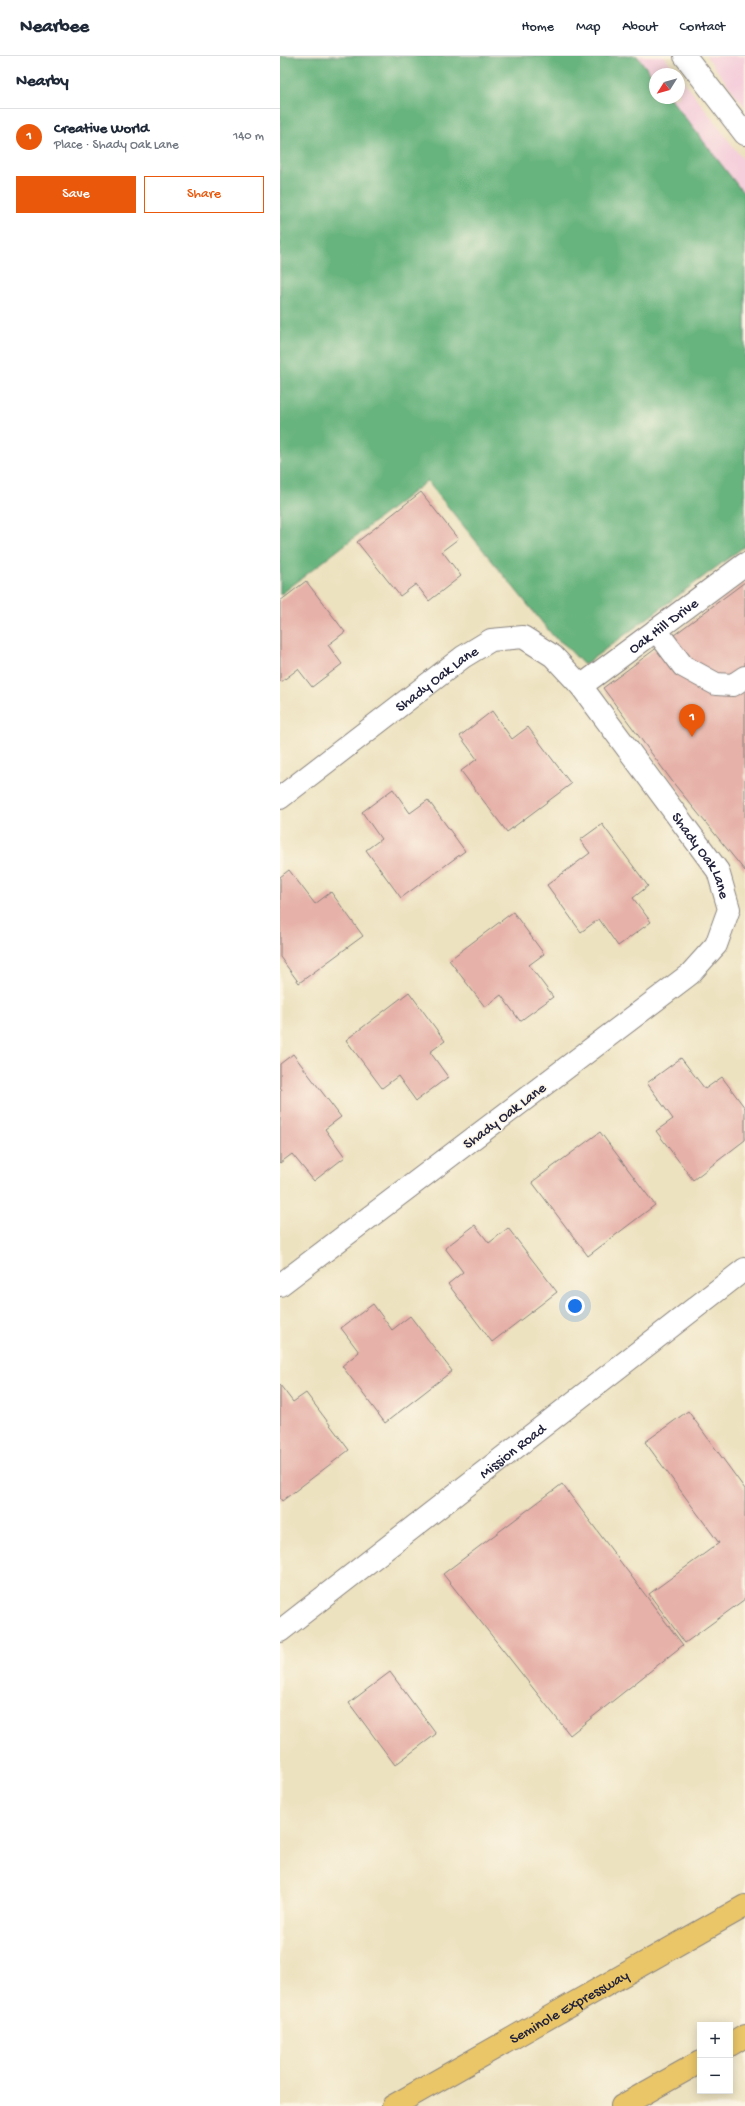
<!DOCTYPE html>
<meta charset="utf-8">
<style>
:root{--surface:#fff;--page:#f6f6f7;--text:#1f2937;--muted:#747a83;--line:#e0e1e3;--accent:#ea580c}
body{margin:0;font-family:"Gochi Hand",sans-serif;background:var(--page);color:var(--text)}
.controls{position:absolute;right:12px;bottom:12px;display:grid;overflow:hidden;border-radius:0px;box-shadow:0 2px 10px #0003}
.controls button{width:36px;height:36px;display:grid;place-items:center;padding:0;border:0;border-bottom:1px solid var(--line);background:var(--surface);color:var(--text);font:20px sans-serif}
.compass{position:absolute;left:369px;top:12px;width:36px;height:36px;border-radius:50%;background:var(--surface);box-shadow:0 2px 10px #0003;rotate:233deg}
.you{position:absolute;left:295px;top:1250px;width:14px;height:14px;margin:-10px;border:3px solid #fff;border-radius:50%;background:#1a73e8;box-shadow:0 0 0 6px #1a73e833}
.badge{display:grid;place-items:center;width:26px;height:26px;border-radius:50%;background:var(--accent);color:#fff;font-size:13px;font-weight:700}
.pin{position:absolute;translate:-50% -33px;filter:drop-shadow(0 1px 2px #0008)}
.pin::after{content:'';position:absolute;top:21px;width:14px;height:12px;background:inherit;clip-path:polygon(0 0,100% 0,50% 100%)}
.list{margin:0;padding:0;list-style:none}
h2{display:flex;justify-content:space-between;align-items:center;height:52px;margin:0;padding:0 16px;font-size:17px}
h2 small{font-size:13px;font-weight:400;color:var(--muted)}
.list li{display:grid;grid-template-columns:26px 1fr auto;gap:12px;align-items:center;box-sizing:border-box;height:56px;padding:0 16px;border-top:1px solid var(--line)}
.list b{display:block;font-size:15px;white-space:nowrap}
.list p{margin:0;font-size:13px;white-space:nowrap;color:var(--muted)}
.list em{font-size:13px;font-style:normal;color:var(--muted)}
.actions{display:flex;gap:8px;padding:12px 16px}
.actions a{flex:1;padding:9px 0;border:1px solid var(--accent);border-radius:0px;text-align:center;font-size:14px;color:var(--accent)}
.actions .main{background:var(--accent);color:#fff}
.map{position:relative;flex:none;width:465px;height:2050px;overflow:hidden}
header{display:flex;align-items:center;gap:24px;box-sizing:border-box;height:56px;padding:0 20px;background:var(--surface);border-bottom:1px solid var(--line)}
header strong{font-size:19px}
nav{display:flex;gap:22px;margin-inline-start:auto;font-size:14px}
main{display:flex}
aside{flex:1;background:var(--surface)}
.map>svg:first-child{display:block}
.built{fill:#f5cfdb}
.forest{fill:#67b47e;stroke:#446b5c}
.building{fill:#e6b1a8}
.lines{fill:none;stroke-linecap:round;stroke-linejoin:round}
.minor-casing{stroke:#88827e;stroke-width:24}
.highway-casing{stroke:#88827e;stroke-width:24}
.minor{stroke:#fff;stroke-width:22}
.highway{stroke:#eac669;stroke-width:22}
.labels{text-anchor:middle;stroke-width:3;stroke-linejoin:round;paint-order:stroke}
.street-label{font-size:15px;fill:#22223b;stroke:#fcf5e5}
</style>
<header>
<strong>Nearbee</strong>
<nav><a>Home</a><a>Map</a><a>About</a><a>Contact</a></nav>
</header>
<main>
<aside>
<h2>Nearby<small></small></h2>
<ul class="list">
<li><span class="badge">1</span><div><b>Creative World</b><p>Place · Shady Oak Lane</p></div><em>140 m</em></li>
</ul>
<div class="actions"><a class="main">Save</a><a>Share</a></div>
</aside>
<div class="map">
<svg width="465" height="2050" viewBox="0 0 465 2050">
<rect width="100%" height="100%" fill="#fcf5e5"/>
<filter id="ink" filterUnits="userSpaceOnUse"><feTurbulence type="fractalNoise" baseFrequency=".025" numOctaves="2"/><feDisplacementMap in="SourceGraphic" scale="8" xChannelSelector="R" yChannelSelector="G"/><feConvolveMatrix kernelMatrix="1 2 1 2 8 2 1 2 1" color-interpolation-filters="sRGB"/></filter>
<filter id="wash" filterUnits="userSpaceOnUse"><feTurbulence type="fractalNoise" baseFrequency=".012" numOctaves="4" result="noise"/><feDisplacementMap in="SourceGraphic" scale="16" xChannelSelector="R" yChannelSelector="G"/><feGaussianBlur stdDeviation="0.9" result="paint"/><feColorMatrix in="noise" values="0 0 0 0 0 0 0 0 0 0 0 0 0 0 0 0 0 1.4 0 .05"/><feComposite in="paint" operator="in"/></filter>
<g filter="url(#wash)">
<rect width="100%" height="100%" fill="#ede2c0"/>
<path class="built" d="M357 0H384L398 18H375V23Z
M426 0H465V51Z
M399 19 465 106V139L390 42H399Z"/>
<path class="forest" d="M0 0H357L375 23V42H390L465 139V490L304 609 285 589 274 581 147 425 0 539Z"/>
<g id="blocks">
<path class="building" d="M141 436 178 483 162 495 181 520 149 545 136 528 120 540 77 486Z
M26 525 65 576 48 589 62 608 32 631 18 613 1 626 0 624V545Z
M465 526V815L395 729 323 632Z
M212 655 232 683 248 671 291 728 227 776 181 715 197 703 180 680Z
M113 733 130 757 148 744 185 795 121 842 86 794 101 783 82 756Z
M322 768 368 830 353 842 371 866 338 890 319 863 301 876 267 829 310 797 300 784Z
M9 814 35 848 51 836 83 880 19 927 0 901V821Z
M233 856 264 898 249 909 273 941 240 965 221 939 205 951 169 904Z
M129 936 165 985 150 996 168 1021 136 1045 118 1020 102 1032 66 984Z
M13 998 61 1061 45 1073 65 1101 34 1125 12 1098 0 1107V1035L2 1034 0 1031V1008Z
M401 1002 425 1033 442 1021 465 1052V1084L413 1124 376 1075 393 1063 367 1027Z
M320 1076 375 1149 308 1200 252 1126Z
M195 1169 209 1187 228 1172 277 1236 212 1286 168 1228 183 1216 165 1192Z
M93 1248 112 1274 130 1260 172 1315 105 1367 62 1310 79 1296 61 1272Z
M0 1329 13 1346 26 1337 69 1394 2 1445 0 1442Z
M408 1355 465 1433V1543L405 1587 369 1538 439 1487 365 1386Z
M282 1428 403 1589 290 1679 163 1518Z
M110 1616 156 1678 115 1709 69 1647Z"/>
</g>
</g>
<g filter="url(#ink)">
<use href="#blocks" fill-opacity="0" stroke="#88827e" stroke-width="1"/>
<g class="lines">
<g class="minor-casing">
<g id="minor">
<path d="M405 0 465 78"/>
<path d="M376 574 403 610 436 628 453 629 465 621"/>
<path id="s1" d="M301 630 465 508"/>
<path id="s2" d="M0 742 183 601 211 584 243 581 273 600 301 630 438 815 449 853 436 889 410 918 0 1229"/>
<path id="s3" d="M0 1575 465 1213"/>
</g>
</g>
<g class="highway-casing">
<g id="highway">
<path d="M450 1989 465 1980"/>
<path id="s4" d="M113 2050 465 1850"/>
<path d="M342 2050 420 2006"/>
</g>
</g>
<use href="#minor" class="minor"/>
<use href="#highway" class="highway"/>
</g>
</g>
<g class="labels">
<g class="street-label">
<text dy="5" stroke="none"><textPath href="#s1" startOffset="102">Oak Hill Drive</textPath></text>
<text dy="5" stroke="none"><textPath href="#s2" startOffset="197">Shady Oak Lane</textPath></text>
<text dy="5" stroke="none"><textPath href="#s2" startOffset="581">Shady Oak Lane</textPath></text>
<text transform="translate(224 1059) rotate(-37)" y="5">Shady Oak Lane</text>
<text dy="5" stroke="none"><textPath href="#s3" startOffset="294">Mission Road</textPath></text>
<text dy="5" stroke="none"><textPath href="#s4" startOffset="202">Seminole Expressway</textPath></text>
</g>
</g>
</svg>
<div class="controls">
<button>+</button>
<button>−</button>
</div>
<svg class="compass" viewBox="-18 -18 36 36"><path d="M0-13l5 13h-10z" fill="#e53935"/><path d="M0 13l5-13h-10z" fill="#747a83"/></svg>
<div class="you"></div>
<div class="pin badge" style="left:412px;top:681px">1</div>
</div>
</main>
